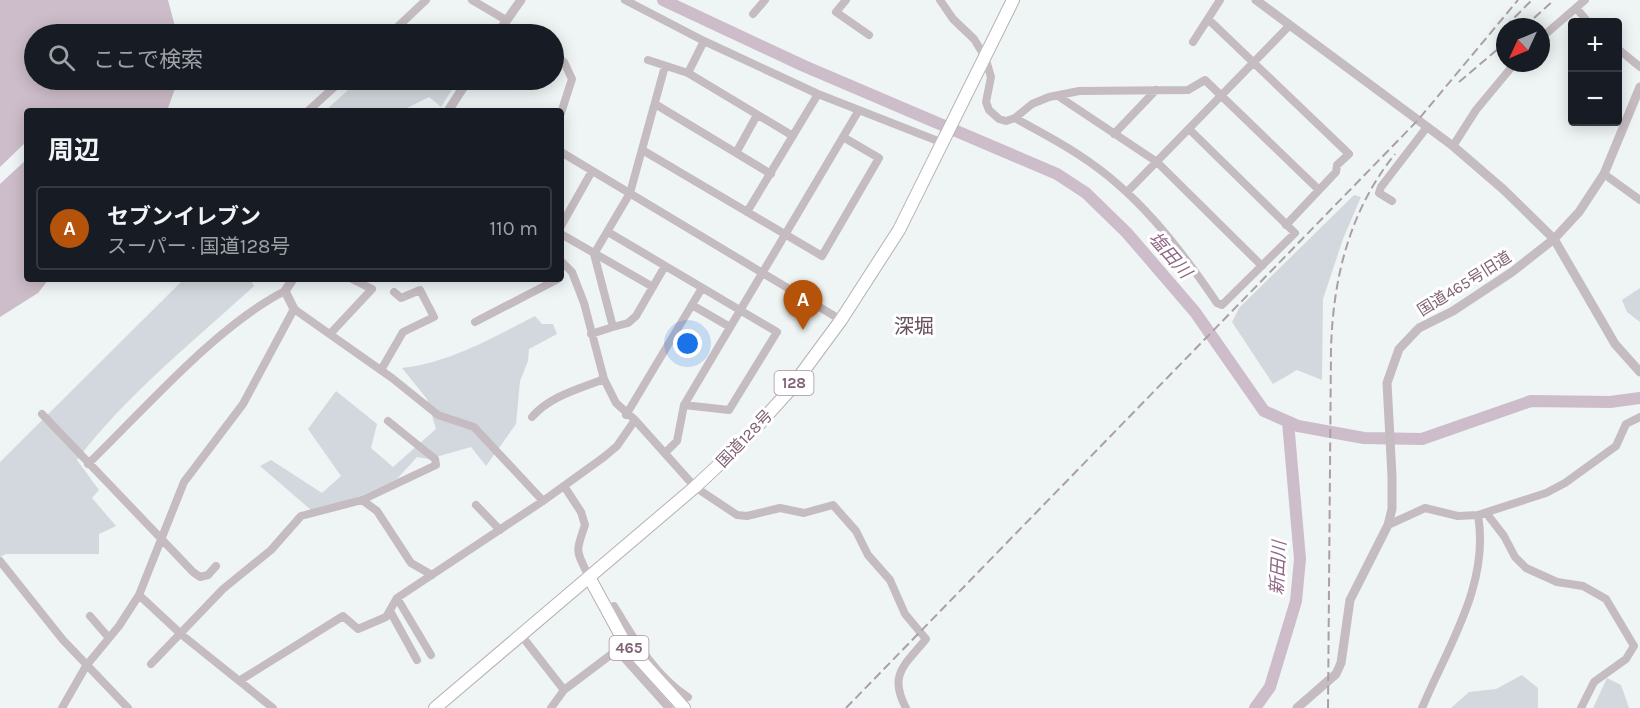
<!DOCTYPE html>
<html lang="ja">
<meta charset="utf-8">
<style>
:root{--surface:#171b24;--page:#20242c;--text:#f1f3f6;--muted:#9ea1a6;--line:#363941;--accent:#b45309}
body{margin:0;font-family:Karla,"Noto Sans JP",sans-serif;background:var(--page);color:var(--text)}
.controls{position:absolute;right:18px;top:18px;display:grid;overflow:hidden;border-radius:6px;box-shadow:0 3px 15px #0003}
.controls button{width:54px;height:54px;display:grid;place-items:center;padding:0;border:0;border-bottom:2px solid var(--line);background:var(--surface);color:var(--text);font:30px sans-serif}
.compass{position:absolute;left:1496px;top:18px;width:54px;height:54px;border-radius:50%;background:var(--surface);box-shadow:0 3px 15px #0003;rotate:226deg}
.you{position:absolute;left:688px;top:344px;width:21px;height:21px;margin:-15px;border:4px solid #fff;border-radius:50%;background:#1a73e8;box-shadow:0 0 0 9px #1a73e833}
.badge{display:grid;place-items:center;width:39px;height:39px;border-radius:50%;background:var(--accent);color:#fff;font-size:20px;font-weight:700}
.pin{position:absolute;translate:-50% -50px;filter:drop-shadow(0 2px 3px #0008)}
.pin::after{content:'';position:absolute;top:32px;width:21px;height:18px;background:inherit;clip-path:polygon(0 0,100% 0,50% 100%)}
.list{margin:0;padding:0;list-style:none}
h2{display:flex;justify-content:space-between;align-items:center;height:78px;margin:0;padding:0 24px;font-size:26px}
h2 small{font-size:20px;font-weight:400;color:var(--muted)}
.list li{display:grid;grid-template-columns:39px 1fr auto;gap:18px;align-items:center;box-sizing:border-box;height:84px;margin:0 12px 12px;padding:0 12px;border:2px solid var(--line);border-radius:6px}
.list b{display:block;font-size:22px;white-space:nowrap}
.list p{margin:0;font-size:20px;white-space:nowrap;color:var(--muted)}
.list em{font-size:20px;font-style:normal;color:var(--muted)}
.icon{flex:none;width:33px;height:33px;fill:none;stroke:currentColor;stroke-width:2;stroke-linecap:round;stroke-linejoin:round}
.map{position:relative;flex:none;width:1640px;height:708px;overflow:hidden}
.search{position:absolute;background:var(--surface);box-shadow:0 3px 15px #0003;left:24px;top:24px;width:540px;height:66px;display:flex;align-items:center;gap:15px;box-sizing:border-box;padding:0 21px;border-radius:33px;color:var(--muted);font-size:22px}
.panel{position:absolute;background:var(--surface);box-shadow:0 3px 15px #0003;left:24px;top:108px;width:540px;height:174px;border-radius:6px}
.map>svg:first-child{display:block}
.green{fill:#d3d8de}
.water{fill:#cdbdca}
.pier{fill:#eff4f4}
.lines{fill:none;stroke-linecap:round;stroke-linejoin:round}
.river{stroke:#cdbdca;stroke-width:12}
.trunk-casing{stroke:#b7b0b4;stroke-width:14}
.minor{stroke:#c4bcc1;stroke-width:8}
.tertiary{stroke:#c4bcc1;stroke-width:9}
.trunk{stroke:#fff;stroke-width:12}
.rail{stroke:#ab9fa7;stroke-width:2;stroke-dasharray:9 4.5;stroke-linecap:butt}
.labels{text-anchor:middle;stroke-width:6;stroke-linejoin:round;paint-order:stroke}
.shield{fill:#fff;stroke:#a7919f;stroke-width:1.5}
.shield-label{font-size:15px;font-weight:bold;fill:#816276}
.street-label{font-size:16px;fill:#816276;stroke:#fff}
.water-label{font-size:18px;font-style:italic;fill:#8d6686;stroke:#fff}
.quarter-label{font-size:20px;fill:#66505e;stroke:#fff}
</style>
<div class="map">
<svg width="1640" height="708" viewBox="0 0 1640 708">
<rect width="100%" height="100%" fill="#eff4f4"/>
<path class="green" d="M359 80H400L405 85 416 80H458L441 107 429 97 401 111H325Z
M1354 195 1361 197 1343 239 1323 299 1322 380 1297 370 1273 384 1232 322 1239 308Z
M184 279H250L254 286C193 342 127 394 77 460L99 490 92 498 116 526 99 534V554H6L0 557V462Z
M1640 288V322L1627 312 1622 300Z
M535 316 542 324H553L557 334 529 349 528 361 520 381 516 424 486 466 471 447 429 459 417 457 397 479 354 499 311 510 260 466 271 460 322 493 341 476 308 429 336 391 377 424 371 448 393 467 436 429 427 399 402 368C451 362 492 338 535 316Z
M1522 675 1538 688V708H1451L1469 692 1496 689Z
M1607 678 1621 685 1629 708H1593Z"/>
<path class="water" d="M0 0H168L177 34H34V80H178L167 111H27V279H49L38 293 0 317Z"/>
<path class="pier" d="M27 141V159L0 184V167Z"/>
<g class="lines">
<path class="river" d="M663 0 804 66 1057 174 1086 193 1127 233 1195 312 1264 411 1298 426 1364 438 1422 439 1531 401 1610 402 1640 398
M1255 708 1270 687 1296 601 1300 559 1288 422"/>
<g class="trunk-casing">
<path id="trunk" d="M589 577 625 643 684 708
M435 708 695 487 742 443 788 392 841 320 899 230 1013 0"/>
</g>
<path class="minor" d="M472 0 506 20
M625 0 704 41 818 94 943 143
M846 0 836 12 869 35
M940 0 953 19 974 39 985 57 991 77 986 102 989 110 999 119 1006 121 1015 118 1032 104 1049 97 1079 91 1188 90 1205 80 1319 190
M1577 9 1588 22
M753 14 765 0
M1208 19 1349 154 1337 165 1336 172 1286 225
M390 34 426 0
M1541 38 1585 0
M1193 42 1220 0
M1618 49 1640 67
M554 54 564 62 572 79 561 113
M648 60 688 73 793 136
M688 73 704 41
M1058 96 1157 162 1262 266
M655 104 771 174
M308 111 342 80
M1015 118C1036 130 1058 141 1079 155 1137 192 1179 247 1217 303L1222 305 1295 233 1189 129
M1114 134 1156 90
M1453 146 1476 110 1515 63
M644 151 822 256 879 158 843 137
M561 152 841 320
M736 153 757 115
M1604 174 1640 200
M1127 192 1290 25
M1392 201 1379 193 1381 187 1427 127
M747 212 818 94
M561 226 592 171
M608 232 777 332 729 410 684 405
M561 234 653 287
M561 261 572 272 584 303 604 379 616 403 635 420 695 487 737 515 747 516 780 508 804 513 833 505 856 531 868 555 890 580 905 614 926 639C905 665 888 674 906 708
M692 305 730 327
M475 322 558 279
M613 327 628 323 636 316 665 266
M330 334 372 289 352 279
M591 334 613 327 594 254 630 193 665 66
M381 370 403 332 434 317 420 290 401 298 394 292
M42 414 193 572 200 577 208 575 216 566
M626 415 702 288
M532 417C550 396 579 389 604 379
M665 453 677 441 684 405 859 110
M88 464C145 409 216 326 285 291
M564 486 581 512 585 525C575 553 576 550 589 577
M362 500 377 511 411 563 432 575
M476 505 500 530
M1487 514 1504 536 1515 557 1526 568 1557 582 1583 586 1606 599 1634 646 1626 659 1594 682 1581 708
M1388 525 1425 508 1458 516 1478 515 1546 493 1565 483 1616 446 1626 424 1640 417
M0 561 63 640 128 708
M139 595 182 635 273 708
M397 598 431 655
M606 609 614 606C634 639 655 676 688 697
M390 611 417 660
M90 616 109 638
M521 635 564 690
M617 650 669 708
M151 664 223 589 271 550 301 516 362 500 436 465 435 459 388 421
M239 681 343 616 358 629 386 617 397 598 543 501 604 457 617 446 635 420
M62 708 86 666 119 626 139 595 184 482 243 404 294 309 392 378 438 415 474 427 543 501
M551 708 564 690 629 641
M1422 708C1448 646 1490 584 1478 515"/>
<path class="tertiary" d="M1256 0 1453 146 1504 190 1554 239 1615 344 1640 372
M497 34 521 0
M448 111 468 80
M293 279 285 291 294 309
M1297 708 1336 674 1341 663 1350 600 1388 525 1392 509V476L1387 383 1399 349 1419 328 1453 311 1512 272 1554 239 1579 212 1604 174 1640 87"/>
<use href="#trunk" class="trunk"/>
<path class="rail" d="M1505 27 1532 0
M1524 27 1554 0
M1459 82 1505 43
M846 708 1418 120 1518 0
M1328 708 1331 349C1333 277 1350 210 1395 154"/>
</g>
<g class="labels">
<g class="shield">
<rect x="774.5" y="371" width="39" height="24" rx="4.5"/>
<rect x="609.5" y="636" width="39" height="24" rx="4.5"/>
</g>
<g class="shield-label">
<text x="794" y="388">128</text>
<text x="629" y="653">465</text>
</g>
<g class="street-label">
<text transform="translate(1464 283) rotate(-32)" y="6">国道465号旧道</text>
<text transform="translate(744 438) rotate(-46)" y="6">国道128号</text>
</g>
<g class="water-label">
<text transform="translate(1170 255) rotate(49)" y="6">塩田川</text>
<text transform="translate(1278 568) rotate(-87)" y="6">新田川</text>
</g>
<g class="quarter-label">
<text x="914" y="333">深堀</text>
</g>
</g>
</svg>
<div class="controls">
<button>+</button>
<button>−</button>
</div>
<svg class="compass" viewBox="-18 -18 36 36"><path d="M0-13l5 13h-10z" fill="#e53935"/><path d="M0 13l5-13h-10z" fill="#9ea1a6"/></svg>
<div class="you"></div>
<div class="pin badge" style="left:803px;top:330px">A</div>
<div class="search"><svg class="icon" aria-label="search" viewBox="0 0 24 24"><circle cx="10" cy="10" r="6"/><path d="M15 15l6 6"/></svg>ここで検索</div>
<section class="panel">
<h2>周辺<small></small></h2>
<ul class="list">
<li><span class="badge">A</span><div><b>セブンイレブン</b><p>スーパー · 国道128号</p></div><em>110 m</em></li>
</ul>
</section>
</div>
